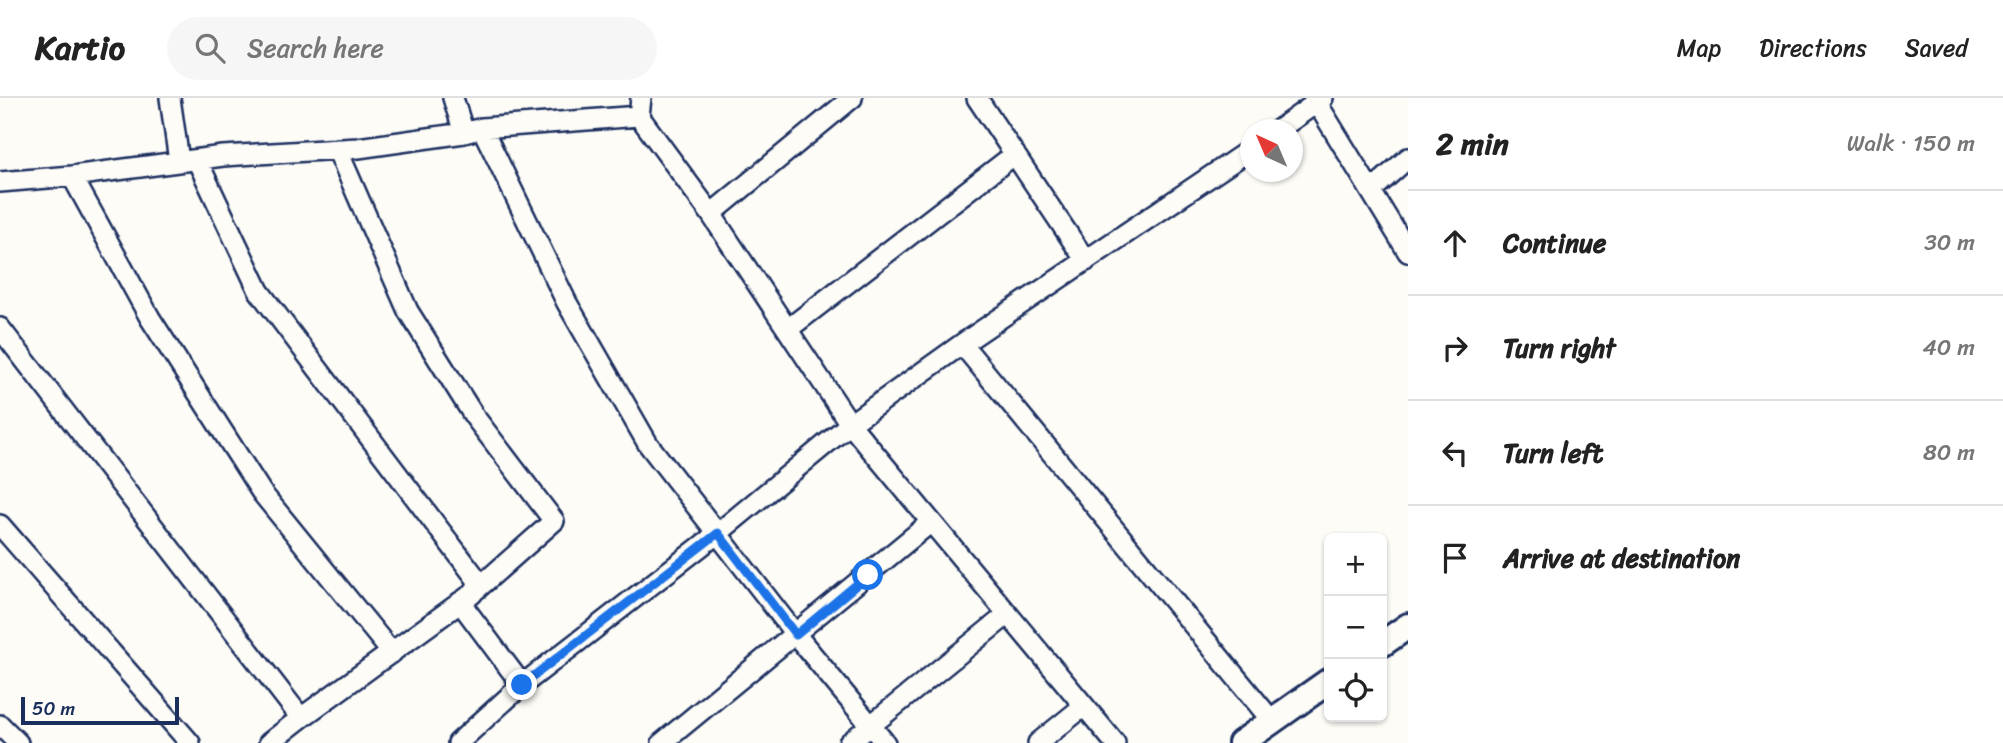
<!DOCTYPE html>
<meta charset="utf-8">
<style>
:root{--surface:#fff;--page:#f6f6f6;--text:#222;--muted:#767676;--line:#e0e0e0}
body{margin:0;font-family:Sriracha,sans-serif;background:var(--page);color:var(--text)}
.controls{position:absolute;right:21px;bottom:21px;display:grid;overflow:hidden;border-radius:10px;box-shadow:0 2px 5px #0004}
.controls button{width:63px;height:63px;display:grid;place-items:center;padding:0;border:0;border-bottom:2px solid var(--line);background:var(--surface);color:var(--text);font:35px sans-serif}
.compass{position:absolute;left:1240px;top:21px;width:63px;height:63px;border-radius:50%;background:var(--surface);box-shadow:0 2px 5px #0004;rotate:316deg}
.scale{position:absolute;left:21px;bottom:18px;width:158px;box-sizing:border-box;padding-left:7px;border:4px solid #1b2f5e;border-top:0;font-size:19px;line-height:24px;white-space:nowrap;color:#1b2f5e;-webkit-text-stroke:5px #fdfcf7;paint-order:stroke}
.stop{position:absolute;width:21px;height:21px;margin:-16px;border:5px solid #1a73e8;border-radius:50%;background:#fff}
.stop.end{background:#1a73e8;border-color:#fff;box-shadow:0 2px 7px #0008}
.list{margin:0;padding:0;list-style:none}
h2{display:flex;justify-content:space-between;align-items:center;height:91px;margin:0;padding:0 28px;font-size:30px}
h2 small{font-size:23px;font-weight:400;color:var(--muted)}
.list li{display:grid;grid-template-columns:46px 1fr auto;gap:21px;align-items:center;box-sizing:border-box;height:105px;padding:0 28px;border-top:2px solid var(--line)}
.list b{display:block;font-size:26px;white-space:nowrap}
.list em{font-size:23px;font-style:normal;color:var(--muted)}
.icon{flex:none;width:38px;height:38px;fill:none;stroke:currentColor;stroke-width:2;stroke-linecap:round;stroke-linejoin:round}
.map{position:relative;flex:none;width:1408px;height:645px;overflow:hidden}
header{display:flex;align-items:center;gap:42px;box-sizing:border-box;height:98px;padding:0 35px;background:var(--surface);border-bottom:2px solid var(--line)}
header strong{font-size:33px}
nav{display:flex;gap:38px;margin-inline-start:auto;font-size:24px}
.search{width:490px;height:63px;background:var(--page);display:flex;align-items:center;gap:18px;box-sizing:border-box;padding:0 24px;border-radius:38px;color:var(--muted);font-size:26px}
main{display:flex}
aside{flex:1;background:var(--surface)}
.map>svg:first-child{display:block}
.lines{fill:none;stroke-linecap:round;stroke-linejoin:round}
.minor-casing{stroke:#1b2f5e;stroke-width:24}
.tertiary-casing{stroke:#1b2f5e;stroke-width:30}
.minor{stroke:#fdfcf7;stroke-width:19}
.tertiary{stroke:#fdfcf7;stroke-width:24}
.route{stroke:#1a73e8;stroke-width:9}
</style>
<header>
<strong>Kartio</strong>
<div class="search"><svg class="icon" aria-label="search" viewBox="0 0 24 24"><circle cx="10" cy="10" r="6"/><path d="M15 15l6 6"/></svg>Search here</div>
<nav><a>Map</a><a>Directions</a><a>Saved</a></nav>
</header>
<main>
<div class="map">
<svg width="1408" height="645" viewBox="0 0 1408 645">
<rect width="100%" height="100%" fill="#fdfcf7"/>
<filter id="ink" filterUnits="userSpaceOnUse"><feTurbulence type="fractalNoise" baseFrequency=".0143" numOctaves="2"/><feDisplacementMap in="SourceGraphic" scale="14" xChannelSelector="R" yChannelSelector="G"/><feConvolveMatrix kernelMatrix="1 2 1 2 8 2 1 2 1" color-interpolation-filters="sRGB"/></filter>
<g filter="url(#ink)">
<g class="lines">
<g class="minor-casing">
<path id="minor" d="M170 0 179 63
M453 0 464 35
M977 0 1086 163
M1314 0 1408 154
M639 18 711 116 850 326 1115 645
M482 30 567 205 648 346 796 537 885 645
M1278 32 1323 0
M337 51 408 213 474 318 554 423 477 491
M197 62 259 193 476 480C479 487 477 490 472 496L301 620 269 645
M72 78 150 220 262 395 392 555
M0 84 72 78 223 58 358 50 464 35 482 30 639 18 641 0
M1371 93 1408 60
M711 116 852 0
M0 230 301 620
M788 231 1015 56
M962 246 1272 623
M0 427 190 645
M460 504 522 587
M0 627 18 645
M458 645 522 587 718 435 850 326 962 246 1251 51
M662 645 931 424
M849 645 1008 516
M1038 645 1084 608"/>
</g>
<g class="tertiary-casing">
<path id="tertiary" d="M1382 546 1408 528
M1241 645 1329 583"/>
</g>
<use href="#minor" class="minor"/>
<use href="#tertiary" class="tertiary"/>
</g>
</g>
<g class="lines" filter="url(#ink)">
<path class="route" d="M522 587 718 435 796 537 868 477"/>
</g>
</svg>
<div class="controls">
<button>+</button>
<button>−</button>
<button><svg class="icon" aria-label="locate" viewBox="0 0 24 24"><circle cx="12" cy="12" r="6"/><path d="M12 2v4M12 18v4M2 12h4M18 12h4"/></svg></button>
</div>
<svg class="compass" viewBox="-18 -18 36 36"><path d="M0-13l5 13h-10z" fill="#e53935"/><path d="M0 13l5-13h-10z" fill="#767676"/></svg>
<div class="scale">50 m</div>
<div class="stop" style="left:868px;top:477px"></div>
<div class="stop end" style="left:522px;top:587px"></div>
</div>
<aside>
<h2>2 min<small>Walk · 150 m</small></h2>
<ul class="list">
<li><svg class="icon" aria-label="ahead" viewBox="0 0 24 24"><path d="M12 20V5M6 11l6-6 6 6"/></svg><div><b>Continue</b></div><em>30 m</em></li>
<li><svg class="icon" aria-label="right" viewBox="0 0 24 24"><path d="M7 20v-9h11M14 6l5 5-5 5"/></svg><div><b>Turn right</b></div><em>40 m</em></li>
<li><svg class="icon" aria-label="left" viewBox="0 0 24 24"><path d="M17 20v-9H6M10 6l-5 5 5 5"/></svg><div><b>Turn left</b></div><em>80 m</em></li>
<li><svg class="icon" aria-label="arrive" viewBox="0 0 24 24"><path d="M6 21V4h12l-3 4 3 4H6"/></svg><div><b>Arrive at destination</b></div></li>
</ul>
</aside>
</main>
